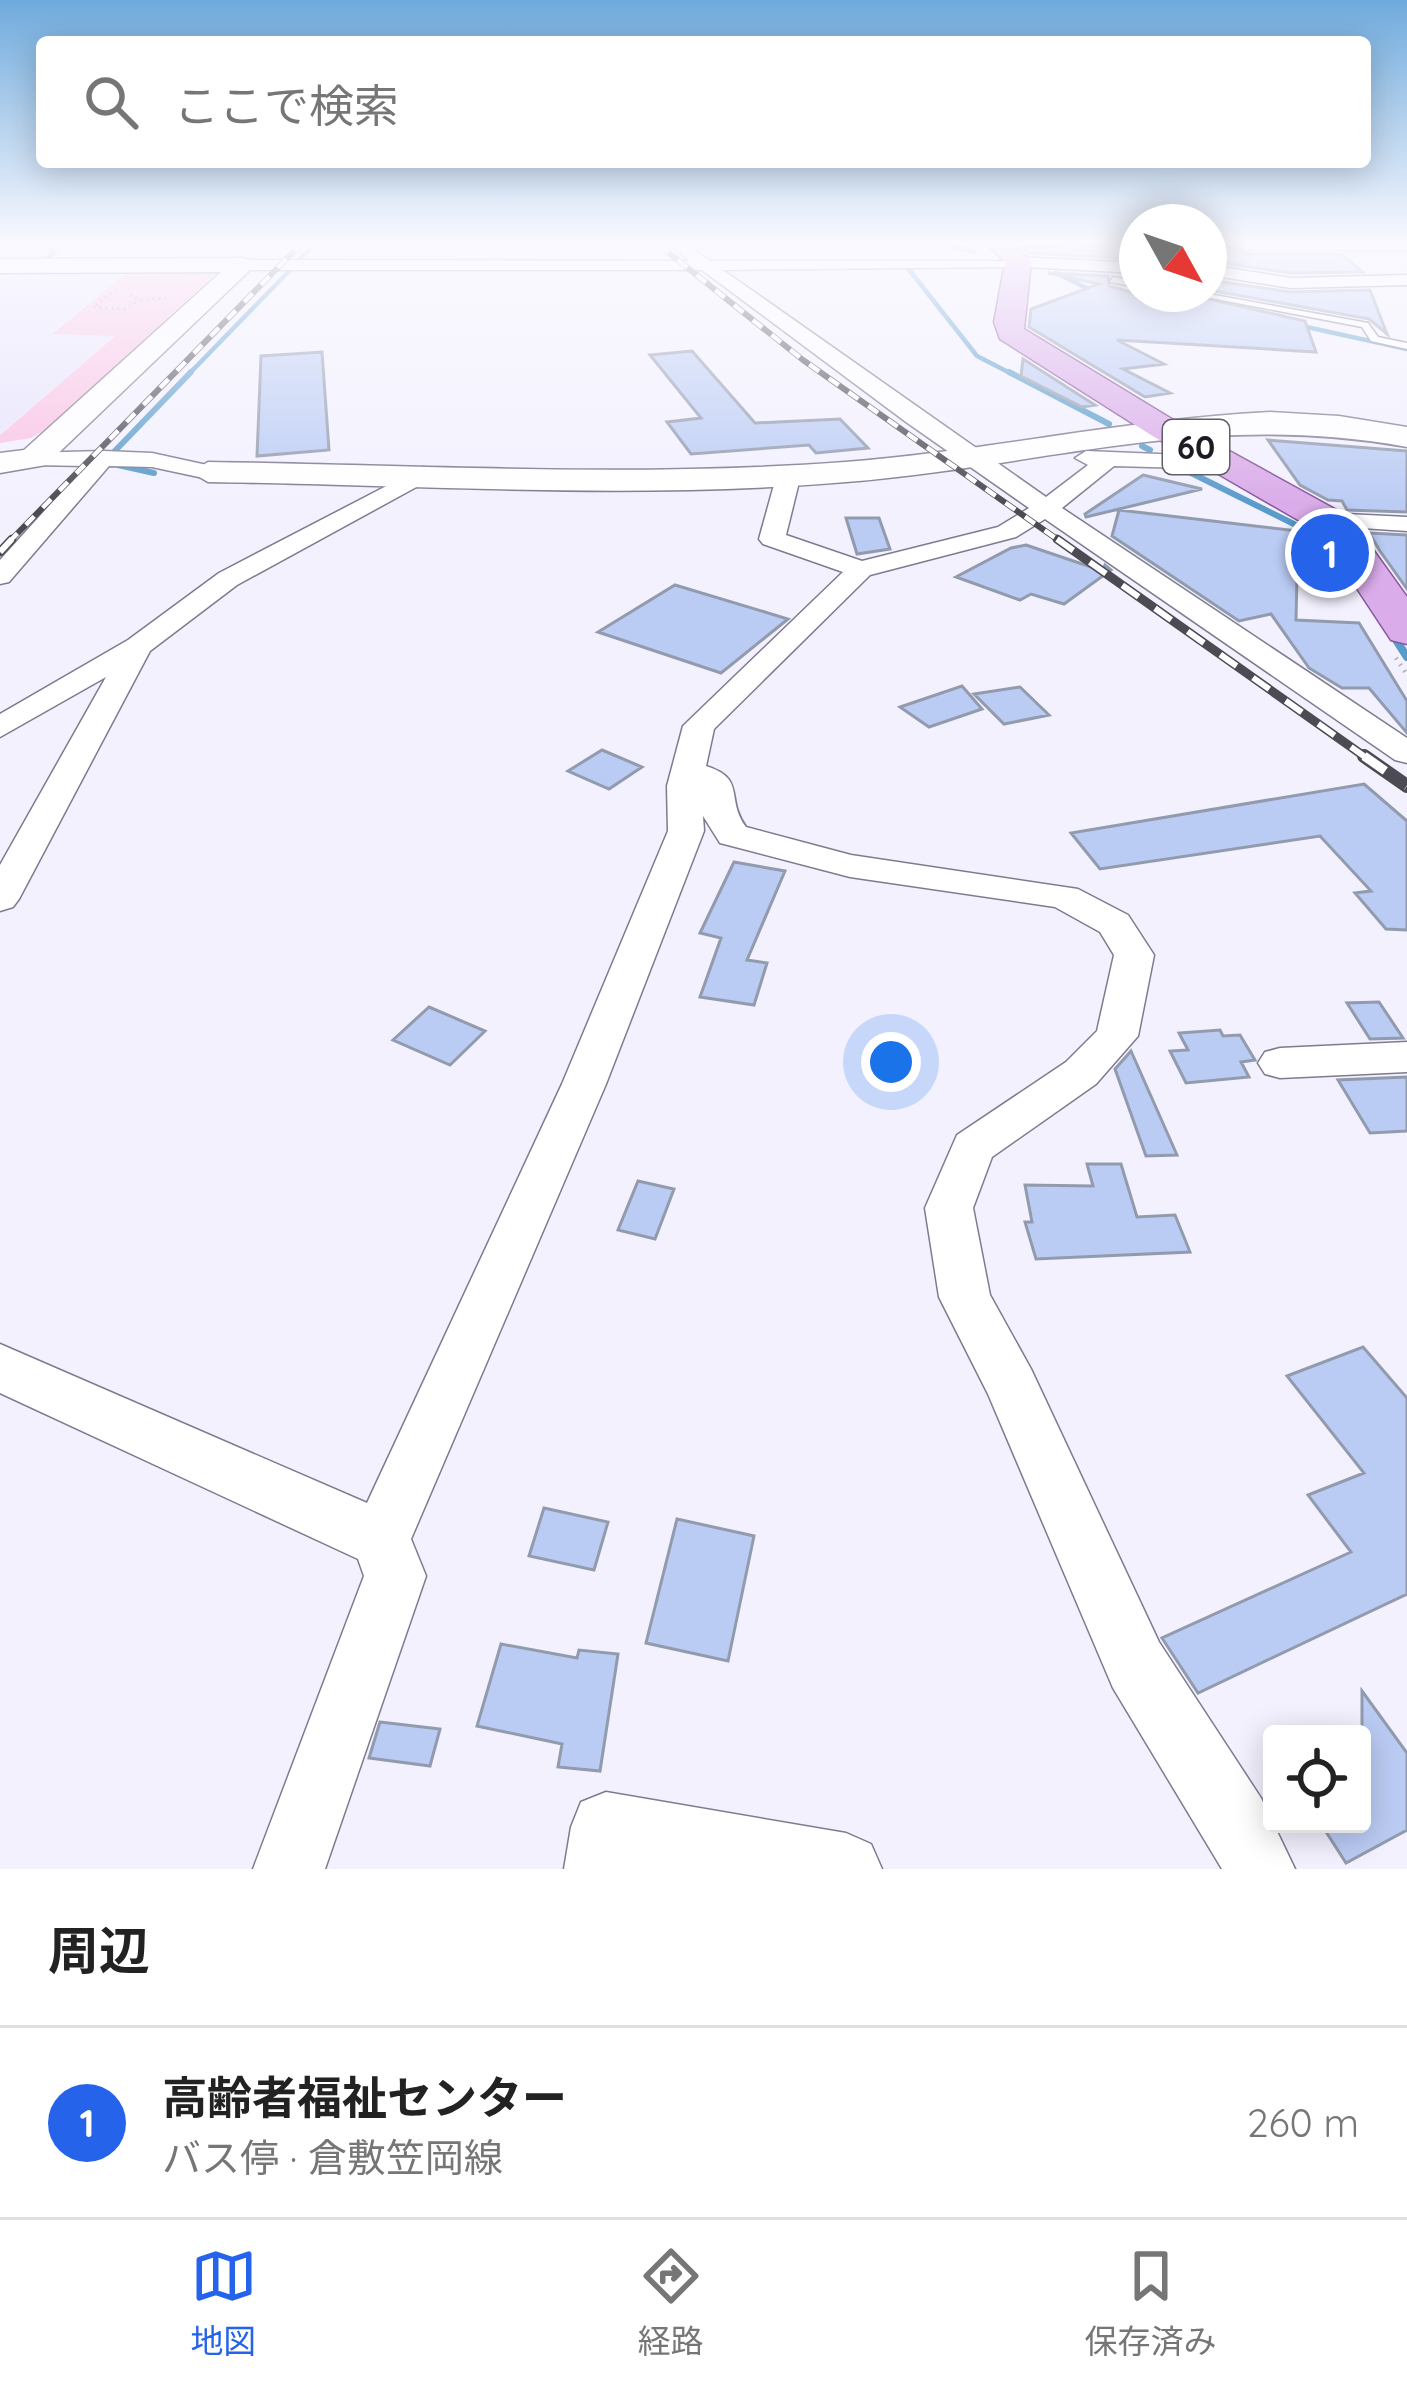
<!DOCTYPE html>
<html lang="ja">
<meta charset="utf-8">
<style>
:root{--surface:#fff;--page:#f2f2f2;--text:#222;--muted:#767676;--line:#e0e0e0;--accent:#2563eb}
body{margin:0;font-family:Quicksand,"Noto Sans JP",sans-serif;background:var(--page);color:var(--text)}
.controls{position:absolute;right:36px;bottom:36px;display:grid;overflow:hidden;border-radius:12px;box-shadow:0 6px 30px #0003}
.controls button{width:108px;height:108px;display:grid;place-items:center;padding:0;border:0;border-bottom:3px solid var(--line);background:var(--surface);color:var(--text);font:60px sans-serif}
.compass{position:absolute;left:1119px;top:204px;width:108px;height:108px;border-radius:50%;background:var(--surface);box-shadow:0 6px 30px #0003;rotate:130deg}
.you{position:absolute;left:891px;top:1062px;width:42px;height:42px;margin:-30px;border:9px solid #fff;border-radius:50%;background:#1a73e8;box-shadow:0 0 0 18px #1a73e833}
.badge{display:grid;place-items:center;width:78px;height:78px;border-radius:50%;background:var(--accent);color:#fff;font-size:39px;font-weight:700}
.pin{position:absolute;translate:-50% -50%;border:6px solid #fff;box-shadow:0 3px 12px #0006}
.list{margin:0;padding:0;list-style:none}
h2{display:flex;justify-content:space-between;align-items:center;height:156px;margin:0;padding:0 48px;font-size:51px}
h2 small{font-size:39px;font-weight:400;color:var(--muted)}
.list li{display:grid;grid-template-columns:78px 1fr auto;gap:36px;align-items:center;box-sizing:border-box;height:192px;padding:0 48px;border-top:3px solid var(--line)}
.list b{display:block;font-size:45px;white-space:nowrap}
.list p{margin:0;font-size:39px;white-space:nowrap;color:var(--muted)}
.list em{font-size:39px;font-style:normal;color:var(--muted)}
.icon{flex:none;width:66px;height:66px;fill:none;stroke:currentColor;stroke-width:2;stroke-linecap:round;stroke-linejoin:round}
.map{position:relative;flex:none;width:1407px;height:1869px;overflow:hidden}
.search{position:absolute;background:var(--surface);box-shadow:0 6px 30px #0003;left:36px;right:36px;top:36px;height:132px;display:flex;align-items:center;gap:30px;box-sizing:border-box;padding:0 42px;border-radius:12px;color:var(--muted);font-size:45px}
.sheet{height:348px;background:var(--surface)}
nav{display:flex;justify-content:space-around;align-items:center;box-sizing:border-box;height:168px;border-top:3px solid var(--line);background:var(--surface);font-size:33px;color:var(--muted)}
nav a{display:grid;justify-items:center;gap:6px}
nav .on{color:var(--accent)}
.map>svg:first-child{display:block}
.built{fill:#e8e4fc}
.green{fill:#fac2e3}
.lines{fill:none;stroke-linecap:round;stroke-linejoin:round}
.stream-far2{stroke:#599bca;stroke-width:4.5}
.stream-far1{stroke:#599bca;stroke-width:6}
.stream{stroke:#599bca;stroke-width:8}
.building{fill:#bbccf4;stroke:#929bae;stroke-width:3}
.lane-casing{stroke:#7e7b8f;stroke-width:3}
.street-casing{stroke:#7e7b8f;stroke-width:3}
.secondary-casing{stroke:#7e7b8f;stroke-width:3}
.primary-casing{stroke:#88569b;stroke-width:3}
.path-far1{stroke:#adacb7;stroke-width:3;stroke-dasharray:1.5 4.5;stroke-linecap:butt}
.path{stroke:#adacb7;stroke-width:4.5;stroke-dasharray:1.5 6;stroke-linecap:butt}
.lane{fill:#fff;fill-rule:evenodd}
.street{fill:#fff;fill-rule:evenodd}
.secondary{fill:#fff;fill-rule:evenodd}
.primary{fill:#daace9;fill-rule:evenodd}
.rail-far2-casing{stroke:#4c4b54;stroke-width:6}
.rail-far1-casing{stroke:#4c4b54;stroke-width:9}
.rail-casing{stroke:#4c4b54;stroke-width:14}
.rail-far2{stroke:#fff;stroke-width:4.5;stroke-dasharray:12;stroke-linecap:butt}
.rail-far1{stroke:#fff;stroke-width:6;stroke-dasharray:20;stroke-linecap:butt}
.rail{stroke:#fff;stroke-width:9;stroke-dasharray:26;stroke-linecap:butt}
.labels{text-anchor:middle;stroke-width:9;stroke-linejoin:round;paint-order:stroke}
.shield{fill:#fff;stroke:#605f65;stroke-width:3}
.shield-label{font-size:33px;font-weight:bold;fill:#1c1b23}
</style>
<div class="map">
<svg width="1407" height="1869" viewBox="0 0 1407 1869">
<rect width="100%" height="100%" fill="#f3f1fe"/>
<path class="built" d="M35 270H128L51 334 115 335 0 434V279Z"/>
<path class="green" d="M130 270H204L215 274 48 428 31 438 0 443V435L115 336 52 334Z"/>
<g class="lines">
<path class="stream-far2" d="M949 245 975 252
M42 262 55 252 47 245
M297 262 314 245
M907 267 977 356 1014 375
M1056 273 1097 293
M1293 324 1407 349
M188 375 294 266"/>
<path class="stream-far1" d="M1009 372 1109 424
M1142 446 1150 450
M111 455 191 372
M118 465 154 473
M1177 466 1302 528 1312 542"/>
<path class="stream" d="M1310 539 1329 566
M1389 629 1407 657"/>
</g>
<path class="building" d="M1133 245 1119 258 1028 253 1023 247Z
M1209 246 1233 247 1245 254H1341L1363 272 1291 273 1209 261Z
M1048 273 1108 276 1109 286 1137 294H1186L1305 321 1316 352 1117 340 1164 364 1123 369 1170 393 1145 397 1029 327 1031 309 1099 284Z
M1209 280 1291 292 1370 290 1387 334 1369 319 1209 290Z
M692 351 755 423 840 419 868 448 816 453 809 445 691 454 667 422 701 418 650 355Z
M322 352 329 450 257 456 261 356Z
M1023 359 1095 405 1082 407 1021 376Z
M1268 440 1407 451V512L1347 510 1342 501 1328 500 1300 485Z
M1143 475 1202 489 1086 517 1085 514Z
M1119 510 1298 531 1296 620 1359 623 1407 701V733L1369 688H1342L1309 668 1271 614 1239 621 1112 536Z
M846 518H879L890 549 857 554Z
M1369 533 1407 535V589L1380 551Z
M1026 545 1103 571 1105 565 1111 570 1064 604 1031 594 1020 600 956 577 1011 548Z
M675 585 788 619 721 673 598 632Z
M962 686 982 709 929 727 900 707Z
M1020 687 1049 715 1004 724 974 694Z
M602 750 642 767 609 789 568 771Z
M1364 784 1407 821V930L1386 929 1355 893 1371 891 1320 836 1100 869 1071 833Z
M734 862 785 871 747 960 767 963 754 1005 700 997 721 938 700 933Z
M1379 1002 1403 1038 1370 1039 1347 1003Z
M429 1007 485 1031 450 1065 393 1040Z
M1220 1030 1223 1036 1240 1035 1255 1060 1241 1062 1249 1077 1186 1083 1170 1051 1188 1050 1179 1033Z
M1131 1051 1177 1155 1146 1156 1115 1069Z
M1407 1077V1131L1370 1133 1338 1080Z
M1087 1164H1121L1137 1217 1175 1215 1190 1252 1036 1259 1025 1222H1032L1025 1185 1093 1186Z
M638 1181 674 1189 655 1239 618 1230Z
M1363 1347 1407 1398V1594L1198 1693 1162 1638 1351 1552 1308 1495 1364 1473 1287 1376Z
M544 1508 608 1522 594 1570 529 1556Z
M677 1519 754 1536 728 1661 646 1643Z
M501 1644 577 1658 579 1650 618 1654 600 1771 558 1767 562 1744 477 1726Z
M1362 1691 1407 1753V1830L1346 1863 1321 1824H1362Z
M380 1722 440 1729 430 1766 369 1758Z"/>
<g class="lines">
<g class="lane-casing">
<path id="lane" d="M1113 277 1137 281V287L1110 282Z
M1190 294H1209L1368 323 1378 337 1407 343V349L1371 341 1362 327Z"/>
</g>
<g class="street-casing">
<path id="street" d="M671 245H688L710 261H1011L1018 257 1137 263V273L1025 267 723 270 1046 497 1088 465 1075 458 1086 451 1231 457V467L1223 469 1114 466 1062 508 1407 738V763L1395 760 1045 519 1016 537 870 575 714 729 706 766C747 779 725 798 746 827L851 855 1078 889 1128 915 1154 955 1138 1036 1096 1084 992 1157 973 1208 990 1295 1031 1369 1159 1642 1261 1798 1295 1869H1222L1113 1688 988 1394 939 1297 925 1208 957 1135 1066 1062 1097 1031 1114 955 1100 932 1055 907 850 877 720 843 703 816 704 831 606 1084 411 1539 426 1576 325 1869H253L364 1576 358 1559 0 1393V1344L367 1503 562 1084 668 831 667 786 683 726 843 572 763 544 759 539 777 474 789 467 801 474 786 535 862 561 998 527 1029 508 906 422 702 270H242L234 265 242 260 689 261Z
M1237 245H1407V250H1245Z
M1209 265 1291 278 1407 275V285L1291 288 1209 275Z
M104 451 152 453 216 467 219 472 208 479 152 467 109 466 9 582 0 584V560L85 466 34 465 26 463V453Z
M423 467 431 469V479L237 585 150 651 19 899 13 907 0 911V865L106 677 0 737V714L128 640 219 573Z
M1326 513 1407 517V531L1317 525 1314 520Z
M1407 1042V1072L1280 1078 1265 1074 1258 1063 1265 1052 1280 1048Z
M606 1792 846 1833 871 1844 882 1869H564L571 1827 581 1802Z"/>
</g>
<g class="secondary-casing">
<path id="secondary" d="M242 258 250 260V270L46 465 0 473V453L24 450 221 272 0 273V259Z
M1270 412 1339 416 1407 427V447C1205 410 1044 466 846 482 634 500 420 485 208 482L191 472 208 462C420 465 633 478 845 462 987 451 1127 419 1270 412Z"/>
</g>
<g class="primary-casing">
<path id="primary" d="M988 245H1014L1031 262 1024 329 1175 421 1340 512 1356 526 1407 597V644L1391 640 1327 543 1312 528 1151 435 1000 339 994 322 1005 263Z"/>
</g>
<path class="path-far1" d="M116 289 93 307 124 309 140 300
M130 295 140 300 167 298"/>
<path class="path" d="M1396 658 1407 675"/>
<use href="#lane" class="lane"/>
<use href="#street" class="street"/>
<use href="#secondary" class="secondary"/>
<use href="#primary" class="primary"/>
<g class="rail-far2-casing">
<path id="rail-far2" d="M659 245 803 360 1061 542
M9 542 300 245"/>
</g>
<g class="rail-far1-casing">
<path id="rail-far1" d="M1057 539 1368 759
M0 552 12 539"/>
</g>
<g class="rail-casing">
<path id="rail" d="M1364 756 1407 786"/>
</g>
<use href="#rail-far2" class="rail-far2"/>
<use href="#rail-far1" class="rail-far1"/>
<use href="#rail" class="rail"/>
</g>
<linearGradient id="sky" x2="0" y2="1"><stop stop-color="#6faadc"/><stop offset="0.48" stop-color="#faf9ff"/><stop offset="1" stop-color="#faf9ff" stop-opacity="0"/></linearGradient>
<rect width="1407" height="506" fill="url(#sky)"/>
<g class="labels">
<rect class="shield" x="1163" y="420" width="66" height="54" rx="9"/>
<g class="shield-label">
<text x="1196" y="459">60</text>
</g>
</g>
</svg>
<div class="controls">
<button><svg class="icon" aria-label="locate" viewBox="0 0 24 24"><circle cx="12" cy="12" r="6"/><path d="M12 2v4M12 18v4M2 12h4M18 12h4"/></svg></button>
</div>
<svg class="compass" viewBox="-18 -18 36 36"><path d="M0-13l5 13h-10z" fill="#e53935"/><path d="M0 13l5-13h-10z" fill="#767676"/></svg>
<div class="you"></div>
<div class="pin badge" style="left:1330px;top:553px">1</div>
<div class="search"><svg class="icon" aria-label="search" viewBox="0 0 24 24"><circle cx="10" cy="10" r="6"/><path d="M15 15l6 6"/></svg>ここで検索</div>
</div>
<section class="sheet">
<h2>周辺<small></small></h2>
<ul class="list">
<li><span class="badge">1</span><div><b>高齢者福祉センター</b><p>バス停 · 倉敷笠岡線</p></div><em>260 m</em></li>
</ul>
</section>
<nav>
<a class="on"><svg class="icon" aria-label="map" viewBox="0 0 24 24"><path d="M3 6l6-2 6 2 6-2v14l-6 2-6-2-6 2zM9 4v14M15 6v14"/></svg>地図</a>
<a><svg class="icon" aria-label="directions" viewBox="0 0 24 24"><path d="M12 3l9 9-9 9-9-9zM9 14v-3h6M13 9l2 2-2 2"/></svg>経路</a>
<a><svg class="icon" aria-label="saved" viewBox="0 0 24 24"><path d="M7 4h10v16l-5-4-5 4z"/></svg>保存済み</a>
</nav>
